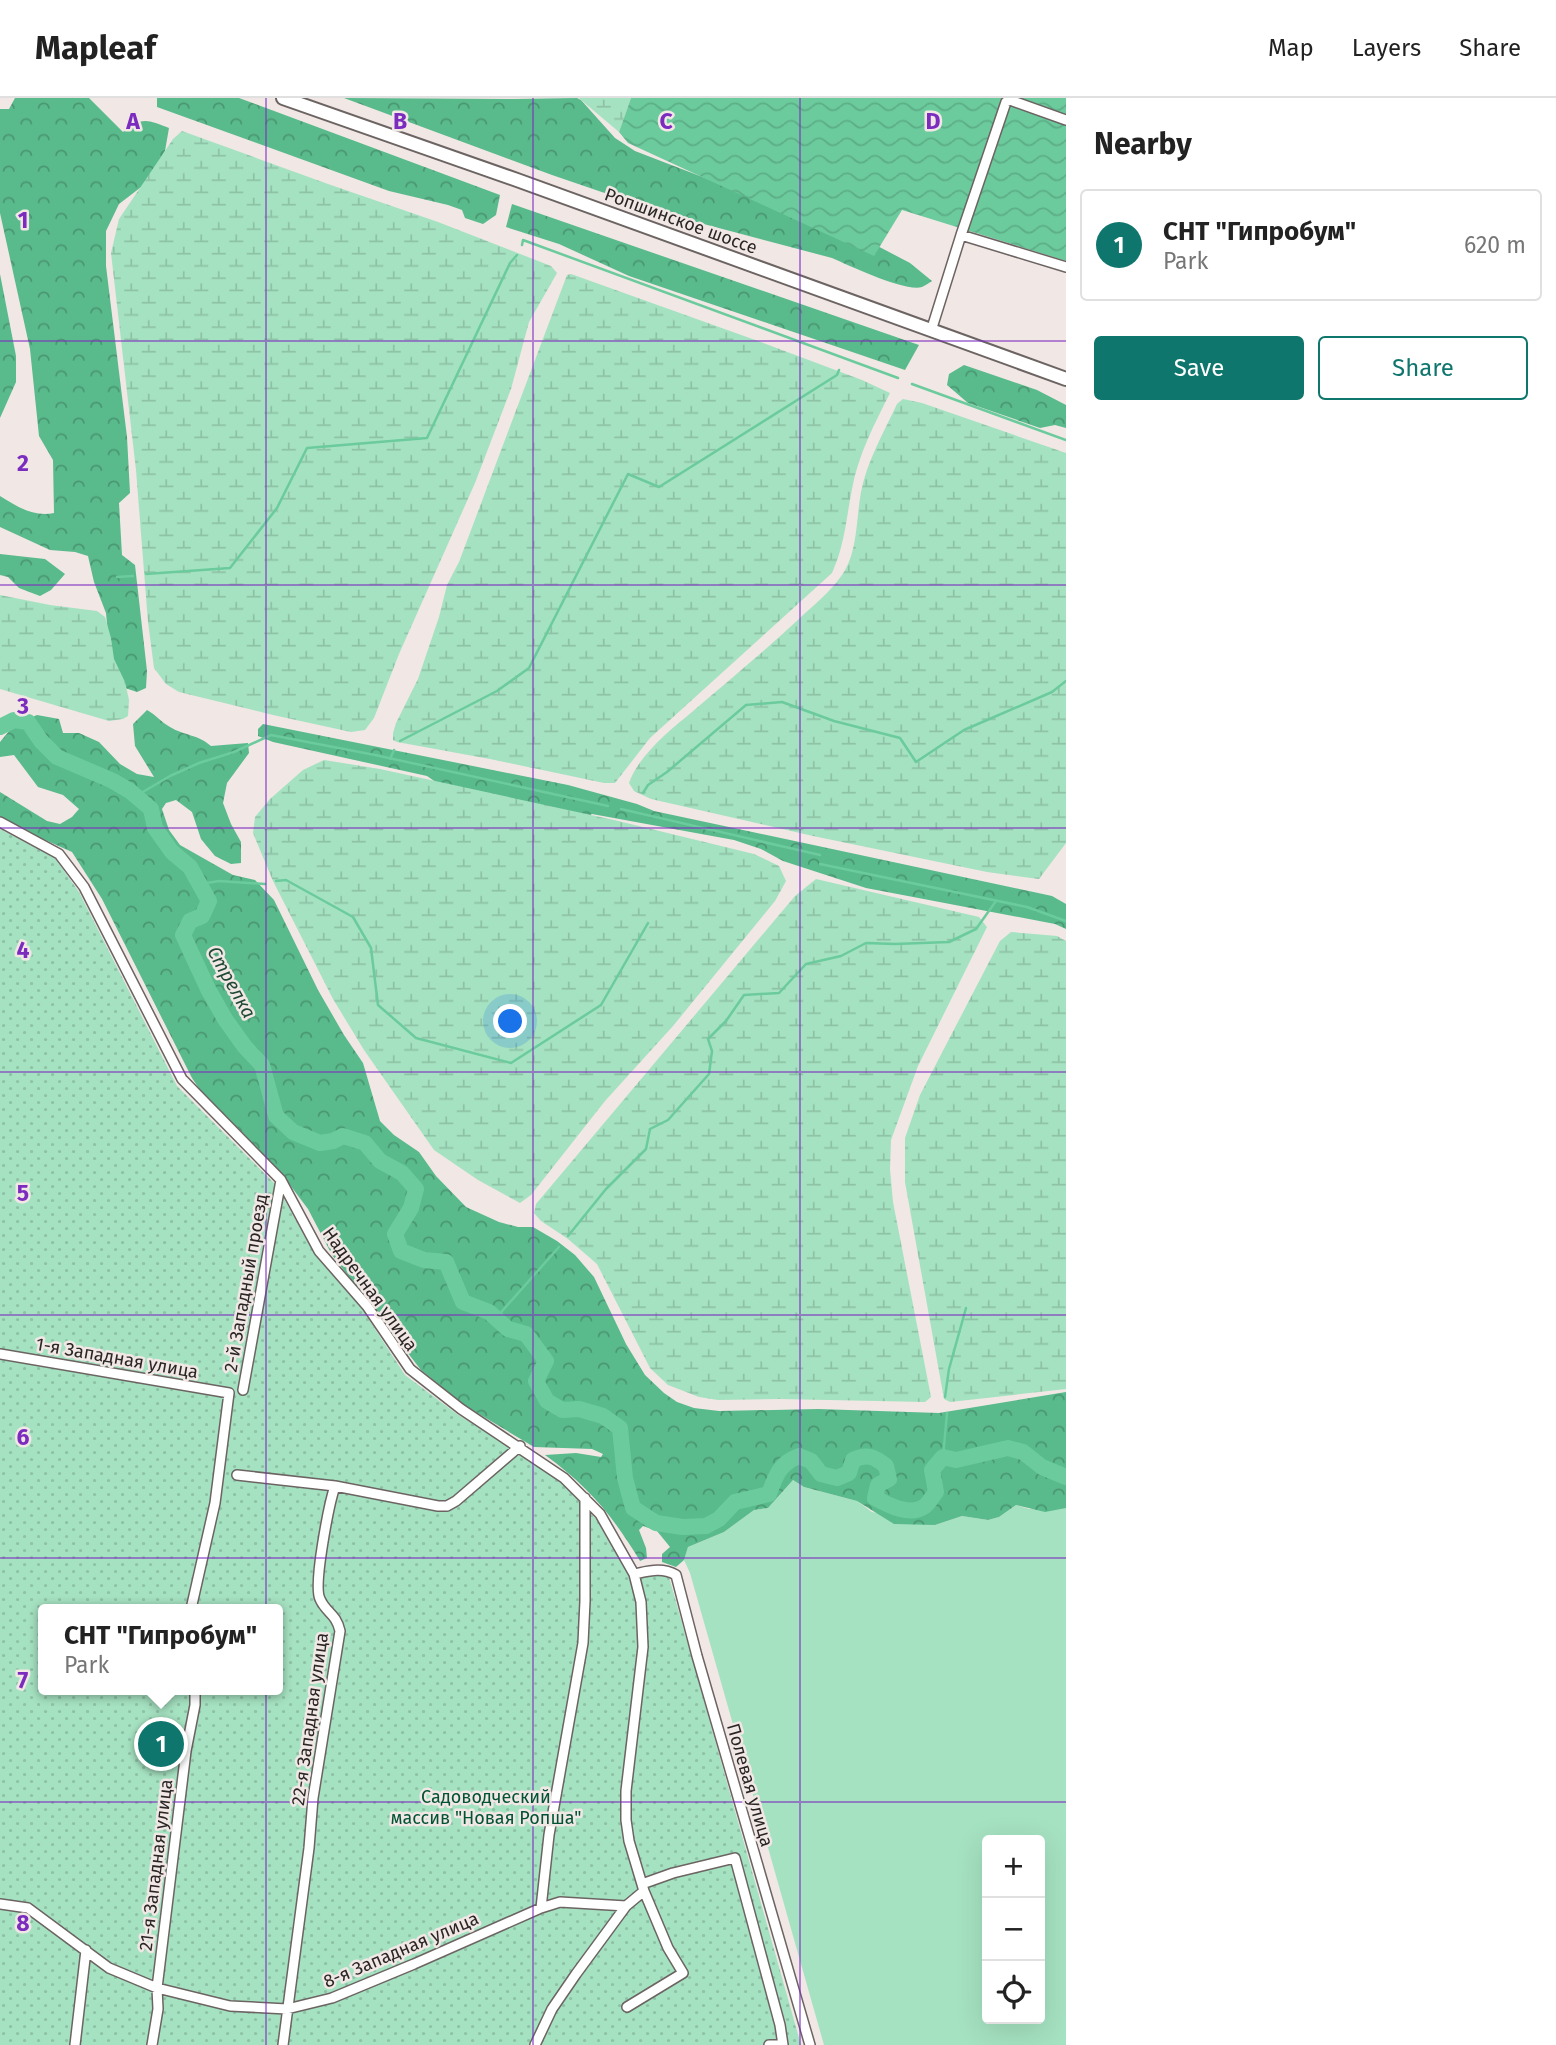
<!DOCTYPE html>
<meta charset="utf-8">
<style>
:root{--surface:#fff;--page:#f6f6f6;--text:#222;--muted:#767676;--line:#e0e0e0;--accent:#0f766e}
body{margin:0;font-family:"Fira Sans",sans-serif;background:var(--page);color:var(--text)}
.controls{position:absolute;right:21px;bottom:21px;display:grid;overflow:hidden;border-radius:7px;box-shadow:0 7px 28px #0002}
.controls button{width:63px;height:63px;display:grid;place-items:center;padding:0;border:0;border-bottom:2px solid var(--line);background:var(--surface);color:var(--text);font:35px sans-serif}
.you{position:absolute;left:511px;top:924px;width:24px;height:24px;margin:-18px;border:5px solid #fff;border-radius:50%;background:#1a73e8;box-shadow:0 0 0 10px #1a73e833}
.badge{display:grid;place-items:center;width:46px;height:46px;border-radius:50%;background:var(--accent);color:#fff;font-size:23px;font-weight:700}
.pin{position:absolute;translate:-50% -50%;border:4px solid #fff;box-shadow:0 2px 7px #0006}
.popup{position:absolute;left:38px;top:1506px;width:245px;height:91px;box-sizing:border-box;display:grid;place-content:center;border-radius:7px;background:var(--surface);filter:drop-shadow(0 2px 5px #0005);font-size:23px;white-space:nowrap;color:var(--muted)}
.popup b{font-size:26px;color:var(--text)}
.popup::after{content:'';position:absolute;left:50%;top:100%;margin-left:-14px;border:14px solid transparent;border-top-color:var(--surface)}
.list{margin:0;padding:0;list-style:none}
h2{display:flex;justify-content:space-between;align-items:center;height:91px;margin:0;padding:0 28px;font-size:30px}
h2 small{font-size:23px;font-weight:400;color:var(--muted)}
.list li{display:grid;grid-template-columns:46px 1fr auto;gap:21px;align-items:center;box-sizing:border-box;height:112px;margin:0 14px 14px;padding:0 14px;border:2px solid var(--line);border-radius:7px}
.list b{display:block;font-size:26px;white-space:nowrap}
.list p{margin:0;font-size:23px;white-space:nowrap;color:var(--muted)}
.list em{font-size:23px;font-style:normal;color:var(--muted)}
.actions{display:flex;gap:14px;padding:21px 28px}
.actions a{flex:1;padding:16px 0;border:2px solid var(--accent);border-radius:7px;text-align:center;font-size:24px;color:var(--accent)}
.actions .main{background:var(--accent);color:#fff}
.icon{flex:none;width:38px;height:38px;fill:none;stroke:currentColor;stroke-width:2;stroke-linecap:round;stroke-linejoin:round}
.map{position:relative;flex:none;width:1066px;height:1947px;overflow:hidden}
header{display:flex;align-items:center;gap:42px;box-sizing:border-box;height:98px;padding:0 35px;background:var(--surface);border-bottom:2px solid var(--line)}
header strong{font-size:33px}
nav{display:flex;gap:38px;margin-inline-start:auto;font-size:24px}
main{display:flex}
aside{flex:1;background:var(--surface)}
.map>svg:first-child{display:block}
.grass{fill:#a5e2c1;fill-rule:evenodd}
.forest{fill:url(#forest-crowns)}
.wetland{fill:url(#wetland-marsh)}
.garden{fill:url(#garden-dots);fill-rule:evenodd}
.water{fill:url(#water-waves)}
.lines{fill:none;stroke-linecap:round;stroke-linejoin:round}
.stream{stroke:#6bcb9d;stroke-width:2.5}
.river{stroke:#6bcb9d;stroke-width:16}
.street-casing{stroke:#6c6462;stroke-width:12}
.secondary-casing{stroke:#6c6462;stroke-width:16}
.street{stroke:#fff;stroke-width:9}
.secondary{stroke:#fff;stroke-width:12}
.grid{fill:none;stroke:#7b2cbf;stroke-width:2;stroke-opacity:0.55}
.labels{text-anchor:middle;stroke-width:5;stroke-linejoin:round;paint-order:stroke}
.street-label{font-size:18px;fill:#2a2625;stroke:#f1e7e5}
.park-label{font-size:18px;fill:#005336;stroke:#f1e7e5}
.water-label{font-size:19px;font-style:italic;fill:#204935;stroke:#f1e7e5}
.grid-label{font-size:23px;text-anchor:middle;font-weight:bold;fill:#7b2cbf;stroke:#f1e7e5;stroke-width:5;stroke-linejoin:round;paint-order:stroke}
</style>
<header>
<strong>Mapleaf</strong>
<nav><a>Map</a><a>Layers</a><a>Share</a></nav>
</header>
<main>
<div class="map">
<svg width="1066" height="1947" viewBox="0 0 1066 1947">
<defs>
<pattern id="forest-crowns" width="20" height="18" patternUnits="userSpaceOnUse" patternTransform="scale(1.75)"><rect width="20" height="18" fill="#59ba8c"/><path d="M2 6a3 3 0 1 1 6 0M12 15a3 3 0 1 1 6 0" fill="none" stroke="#4a9772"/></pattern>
<pattern id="wetland-marsh" width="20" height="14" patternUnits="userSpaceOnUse" patternTransform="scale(1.75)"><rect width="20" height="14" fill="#a5e2c1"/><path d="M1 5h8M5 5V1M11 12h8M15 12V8" fill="none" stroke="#8ec2a6"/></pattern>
<pattern id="garden-dots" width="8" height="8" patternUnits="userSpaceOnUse" patternTransform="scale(1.75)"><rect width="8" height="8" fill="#a5e2c1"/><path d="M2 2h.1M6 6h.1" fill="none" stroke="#8ec2a6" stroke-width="1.8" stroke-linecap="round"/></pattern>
<pattern id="water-waves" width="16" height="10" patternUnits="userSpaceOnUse" patternTransform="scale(1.75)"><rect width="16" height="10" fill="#6bcb9d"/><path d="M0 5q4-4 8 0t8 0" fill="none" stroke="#5dae87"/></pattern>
</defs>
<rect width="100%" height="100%" fill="#f1e7e5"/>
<path class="grass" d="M793 1382 804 1389 857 1403 872 1414 935 1427 962 1418 988 1422 999 1419 1016 1407 1029 1411 1066 1410V1947H824L690 1475 684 1462 688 1449 724 1434 754 1412 768 1410ZM987 1742H1040V1921H987Z"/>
<path class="forest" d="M15 0H89L123 34C142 18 148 22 169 30L165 53 149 83 119 106 106 133V168L127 339 130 395 119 405 122 457 135 467 147 573 146 590 137 594 125 590 110 557 106 515 94 484 88 458 75 454 50 452 0 429V398C18 409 33 419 54 415L53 362 39 338 30 251 0 115V11H9Z
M157 0H239L500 97 496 117 483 126 465 120 462 112 448 107 389 93 157 9Z
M344 0 514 1 577 0 581 2 615 40 635 53 868 143 910 165 932 183C929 185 926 187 922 189 905 194 850 168 832 160L666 116 552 77Z
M512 106 919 247 905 272 629 178 559 146 506 129Z
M0 176 16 258V284L0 320Z
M964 267 1037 292 1066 307V330L1055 327 1040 330 968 305 947 287 949 276Z
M0 456 45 461 65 476 51 492 40 498 19 490 8 479 0 477Z
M147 612C156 617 161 624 170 629 185 638 197 636 211 648L248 645 249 655 227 685 223 705 231 726 241 744V765L231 766 215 758 201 741 192 714 176 702 166 705 162 711 169 732 180 747 233 777 255 782 274 802 318 892 344 937 363 965 380 1023 394 1037 419 1054 436 1078 466 1109 499 1124 518 1129H533L557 1143 575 1157 594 1179 626 1246 645 1277 664 1295 677 1304 694 1310 719 1313 818 1311 939 1315 1066 1294V1410L1045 1414 1016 1407 999 1419 988 1422 962 1418 935 1427 894 1426 857 1403 804 1389 793 1382 768 1410 754 1412 724 1434 688 1449 684 1462 676 1469 662 1464V1456L670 1449 657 1433 643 1428 639 1432 646 1450 647 1460 640 1463C613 1418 588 1388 545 1357L576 1355 601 1359 603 1356 592 1351 534 1349 464 1307 421 1272 332 1157 308 1111 287 1083 239 1031 206 1001 192 980 102 801 72 754 27 734 0 718V694L47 723 60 726 72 719 79 711 63 697 38 689 14 657 0 659V644L14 627 37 617 59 621 63 635H79L99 644 120 666 137 676 154 679 135 648 133 626Z
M263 626 568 687 637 706 654 713 1052 798 1066 806V831L1055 826 866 790 783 763 761 751 734 742 592 716 582 721 440 687 427 678 273 644 258 638V631Z"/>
<path class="wetland" d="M579 0H631L619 34 581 2Z
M182 33 328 86 438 124 551 168 557 175 529 224 511 291 475 385 399 556 374 620 365 632 351 634 273 617 179 594 166 586 154 570 148 524 136 372 111 155 119 121 173 41Z
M571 176 758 243 862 282 890 295C875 325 858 357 852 391 846 421 845 446 832 475L650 640 615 685H604L490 661 397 644 393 642V635L396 625 418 581 439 519 447 487 459 464 567 177Z
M903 301 922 305 1066 355V745L1039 781 987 774 813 738 651 701 634 693 629 685C638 658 671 631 692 614 729 582 766 552 801 519 815 506 831 493 842 477 858 454 856 421 861 394 867 363 884 334 897 306Z
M0 497 50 507 97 513 105 519 111 540 114 561 125 584 129 602 128 618 123 621 109 623 0 591Z
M324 662 380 671 614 722 754 756 779 768 786 783 775 803 673 928 605 1003 531 1097 520 1105 478 1082 434 1052 364 952 333 901 273 783 253 735 255 719 270 701 303 672Z
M816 781 979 819 987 829 918 968 891 1042 890 1071 893 1104 931 1299 925 1304 780 1301 718 1302 699 1299 668 1287 650 1270 597 1166 568 1141 541 1123 534 1115 536 1106 795 798Z
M1011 834 1057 838 1066 843V1291L950 1304 944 1301 905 1084V1040L920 997 1000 843Z"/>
<path class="garden" d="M0 731 55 760 79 794 177 988 277 1088 315 1157 362 1211 405 1277 457 1316 529 1361 561 1384 596 1421 631 1469 669 1479 801 1947H0ZM44 1511H278V1592H44Z"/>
<path class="water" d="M631 0H1066V163L902 112 874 158 628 45 619 34Z"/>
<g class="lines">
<path class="stream" d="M522 147 523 142 898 280
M912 286 1066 342
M146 476 230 470 277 410 307 350 427 340 510 165 517 157
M117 479 133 478
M400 643 497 593 529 570 628 376 659 389 837 277 839 272
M390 661 394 652
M643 695 648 687 667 674 746 607 782 604 834 623 900 640 916 664 964 632 1052 594 1066 583
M136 698 170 678 199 665 234 654 271 637 375 657 608 708
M621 711 820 757
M820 766 1027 809 1066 823
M276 783 286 782 353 819 371 850 378 907 416 940 511 965 601 907 648 825
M201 786 219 783 265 786
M568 1138 606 1091 646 1051 650 1031 668 1022 709 976 712 953 708 941 726 923 744 897 779 895 806 866 841 858 866 845 895 846 949 844 976 831 996 803
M496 1220 559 1149
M945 1299 949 1271 966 1210
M943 1359 947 1315"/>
<path class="river" d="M0 629 14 622 28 624 41 643 57 659 113 683 130 693 151 711 155 730 172 754 190 769 209 803 202 818 190 823 183 837 208 891 225 921 245 949 262 967 276 1018 293 1034 320 1045 333 1043 343 1038 365 1045 380 1063 402 1075 416 1091 411 1110 395 1136 401 1153 424 1162 446 1164 463 1204 489 1214 508 1231 526 1236 546 1263 536 1283 547 1303 562 1312 579 1311 603 1318 620 1330 625 1380 633 1410 656 1425 683 1429 706 1428 719 1421 735 1404 769 1396C776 1377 779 1366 799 1358L811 1363 821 1376 837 1380 849 1375 853 1362C867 1355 875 1359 886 1368L889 1381 878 1387 875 1400C888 1407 910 1419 925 1408 929 1405 933 1398 936 1394L932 1372 943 1359 956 1362 1008 1350 1023 1354 1042 1369 1066 1379"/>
<g class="street-casing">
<path id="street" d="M961 137 1066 169
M931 233 961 137 1006 4 1010 2 1066 22
M0 724 59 756 84 789 182 981 281 1082 319 1153 367 1208 410 1271 461 1311 564 1380 600 1416 634 1476 641 1504 643 1549 626 1693V1722L629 1743 644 1793
M0 1256 229 1295 215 1405 191 1511
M243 1292 281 1082
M237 1377 335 1388
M634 1476C649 1473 662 1469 676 1477L697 1558 810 1947
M642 1786 673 1775 735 1760 780 1927 783 1947
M0 1806 28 1810 109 1870 157 1890 230 1908 287 1911 332 1900 414 1866 541 1810 560 1804 626 1808
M541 1810 549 1737 583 1545 585 1503V1400
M75 1947 86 1852
M152 1947 158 1911 157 1890 186 1653 195 1607V1592
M283 1947 309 1750 313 1700 340 1533C336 1515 326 1515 320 1501 313 1487 329 1406 335 1388L438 1408H447L456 1403 520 1348
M535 1947 552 1911 576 1876 626 1808 644 1793 668 1850 683 1875 627 1909
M769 1947H780"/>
</g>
<g class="secondary-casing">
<path id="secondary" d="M283 0 517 82 1066 281"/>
</g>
<use href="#street" class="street"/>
<use href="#secondary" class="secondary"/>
</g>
<path class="grid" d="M266 0V1947M533 0V1947M800 0V1947M0 243H1066M0 487H1066M0 730H1066M0 974H1066M0 1217H1066M0 1460H1066M0 1704H1066"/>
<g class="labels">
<g class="street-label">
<text transform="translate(681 123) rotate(20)" y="6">Ропшинское шоссе</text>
<text transform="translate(246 1185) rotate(-80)" y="6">2-й Западный проезд</text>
<text transform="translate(370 1191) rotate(54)" y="6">Надречная улица</text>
<text transform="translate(117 1260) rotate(10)" y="6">1-я Западная улица</text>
<text transform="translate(310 1621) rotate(-82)" y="6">22-я Западная улица</text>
<text transform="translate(750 1687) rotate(74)" y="6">Полевая улица</text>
<text transform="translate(156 1767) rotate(-83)" y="6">21-я Западная улица</text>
<text transform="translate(401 1852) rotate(-23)" y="6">8-я Западная улица</text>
</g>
<g class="park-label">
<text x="486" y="1705">Садоводческий<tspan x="486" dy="21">массив "Новая Ропша"</tspan></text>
</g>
<g class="water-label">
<text transform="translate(232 884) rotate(61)" y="7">Стрелка</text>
</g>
</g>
<g class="grid-label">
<text x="133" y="31">A</text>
<text x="400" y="31">B</text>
<text x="666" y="31">C</text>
<text x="933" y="31">D</text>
<text x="23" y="130">1</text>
<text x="23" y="373">2</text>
<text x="23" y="616">3</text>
<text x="23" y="860">4</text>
<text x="23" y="1103">5</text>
<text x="23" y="1347">6</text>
<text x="23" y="1590">7</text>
<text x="23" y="1833">8</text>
</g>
</svg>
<div class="controls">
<button>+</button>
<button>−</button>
<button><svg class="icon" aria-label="locate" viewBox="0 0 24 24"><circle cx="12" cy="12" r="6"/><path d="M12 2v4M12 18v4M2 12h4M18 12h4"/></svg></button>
</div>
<div class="you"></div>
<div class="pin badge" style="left:161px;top:1646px">1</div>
<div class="popup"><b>СНТ &quot;Гипробум&quot;</b>Park</div>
</div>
<aside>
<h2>Nearby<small></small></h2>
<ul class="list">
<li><span class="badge">1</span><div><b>СНТ &quot;Гипробум&quot;</b><p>Park</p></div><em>620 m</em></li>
</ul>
<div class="actions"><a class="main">Save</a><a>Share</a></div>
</aside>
</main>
